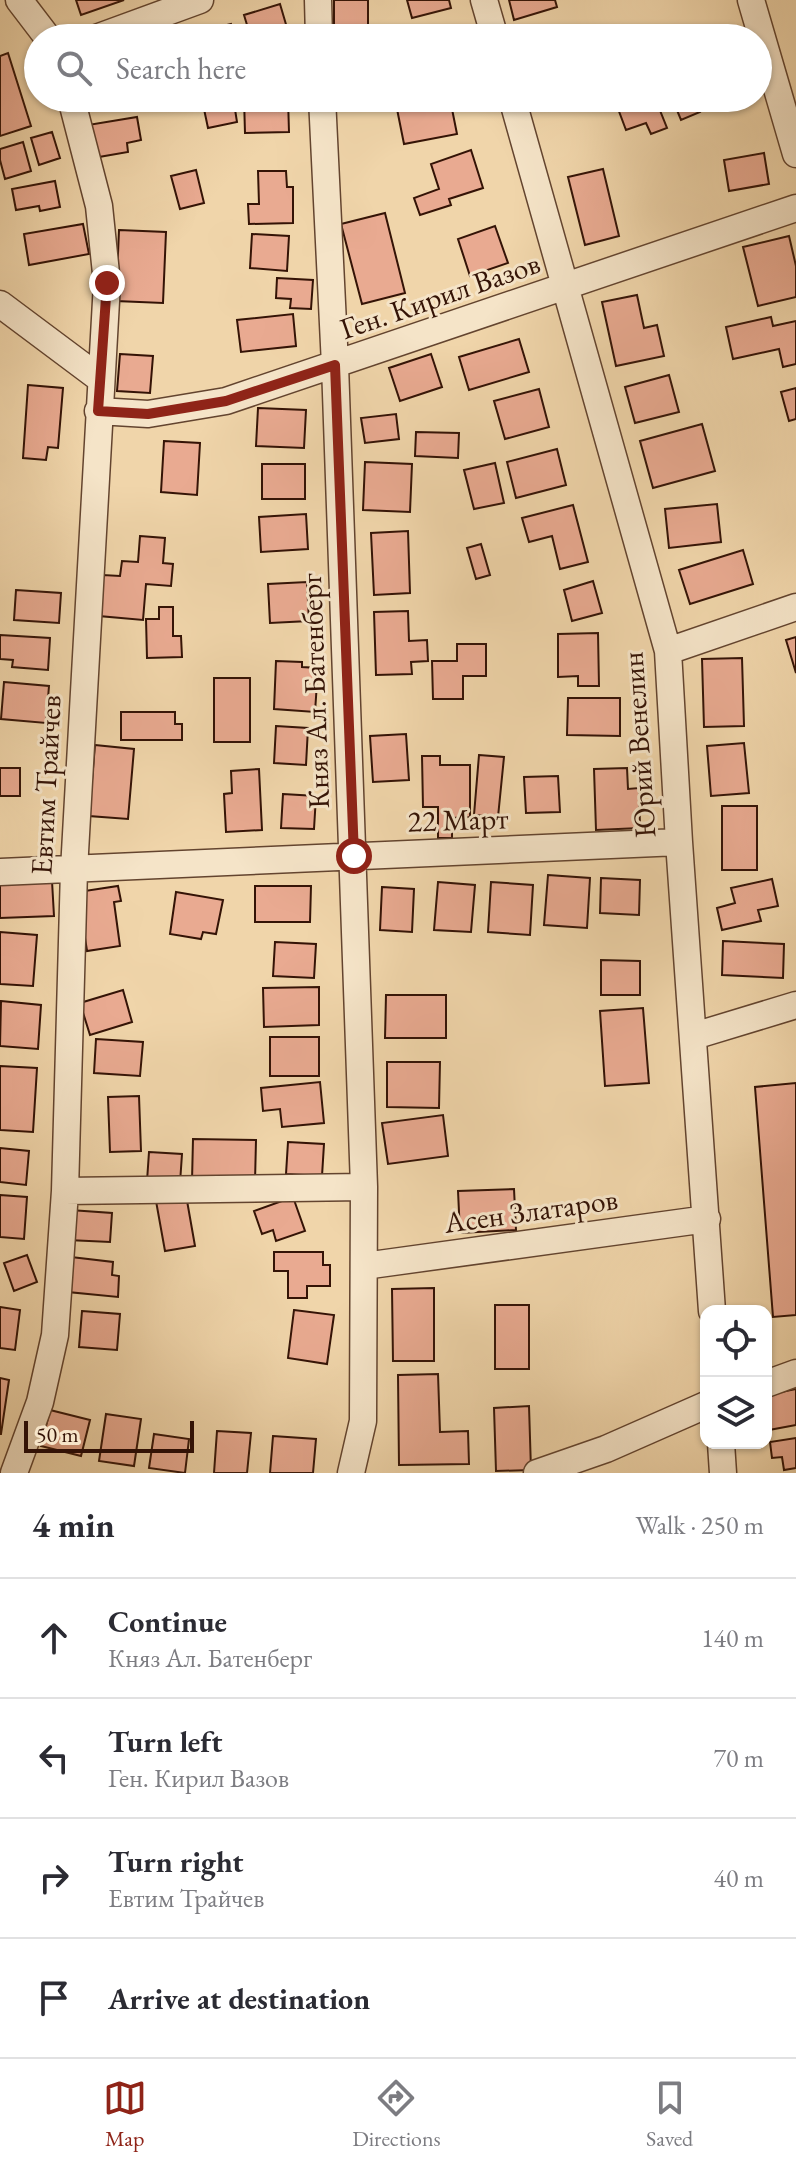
<!DOCTYPE html>
<meta charset="utf-8">
<style>
:root{--surface:#fff;--page:#f2f2f3;--text:#2b2b33;--muted:#7c7c81;--line:#e1e1e2;--accent:#8f2418}
body{margin:0;font-family:"EB Garamond",serif;background:var(--page);color:var(--text)}
.controls{position:absolute;right:24px;bottom:24px;display:grid;overflow:hidden;border-radius:16px;box-shadow:0 2px 6px #0004}
.controls button{width:72px;height:72px;display:grid;place-items:center;padding:0;border:0;border-bottom:2px solid var(--line);background:var(--surface);color:var(--text);font:40px sans-serif}
.scale{position:absolute;left:24px;bottom:20px;width:170px;box-sizing:border-box;padding-left:8px;border:4px solid #341306;border-top:0;font-size:22px;line-height:28px;white-space:nowrap;color:#341306;-webkit-text-stroke:6px #f5e4c8;paint-order:stroke}
.stop{position:absolute;width:24px;height:24px;margin:-18px;border:6px solid #8f2418;border-radius:50%;background:#fff}
.stop.end{background:#8f2418;border-color:#fff;box-shadow:0 2px 8px #0008}
.list{margin:0;padding:0;list-style:none}
h2{display:flex;justify-content:space-between;align-items:center;height:104px;margin:0;padding:0 32px;font-size:34px}
h2 small{font-size:26px;font-weight:400;color:var(--muted)}
.list li{display:grid;grid-template-columns:52px 1fr auto;gap:24px;align-items:center;box-sizing:border-box;height:120px;padding:0 32px;border-top:2px solid var(--line)}
.list b{display:block;font-size:30px;white-space:nowrap}
.list p{margin:0;font-size:26px;white-space:nowrap;color:var(--muted)}
.list em{font-size:26px;font-style:normal;color:var(--muted)}
.icon{flex:none;width:44px;height:44px;fill:none;stroke:currentColor;stroke-width:2;stroke-linecap:round;stroke-linejoin:round}
.map{position:relative;flex:none;width:796px;height:1473px;overflow:hidden}
.search{position:absolute;background:var(--surface);box-shadow:0 2px 6px #0004;left:24px;right:24px;top:24px;height:88px;display:flex;align-items:center;gap:20px;box-sizing:border-box;padding:0 28px;border-radius:44px;color:var(--muted);font-size:30px}
.sheet{height:584px;background:var(--surface)}
nav{display:flex;justify-content:space-around;align-items:center;box-sizing:border-box;height:112px;border-top:2px solid var(--line);background:var(--surface);font-size:22px;color:var(--muted)}
nav a{display:grid;justify-items:center;gap:4px}
nav .on{color:var(--accent)}
.map>svg:first-child{display:block}
.building{fill:#e9aa91;stroke:#341306;stroke-width:2}
.lines{fill:none;stroke-linecap:round;stroke-linejoin:round}
.minor-casing{stroke:#63442f;stroke-width:29}
.minor{stroke:#f5e4c8;stroke-width:26}
.route{stroke:#8f2418;stroke-width:10}
.labels{text-anchor:middle;stroke-width:6;stroke-linejoin:round;paint-order:stroke}
.street-label{font-size:30px;fill:#341306;stroke:#f5e4c8}
</style>
<div class="map">
<svg width="796" height="1473" viewBox="0 0 796 1473">
<rect width="100%" height="100%" fill="#f0d5aa"/>
<filter id="stains"><feTurbulence type="fractalNoise" baseFrequency=".0025" numOctaves="4"/><feColorMatrix values="0 0 0 0 .2 0 0 0 0 .09 0 0 0 0 .02 0 0 0 .5 -.17"/></filter>
<radialGradient id="worn" r=".72"><stop offset=".6" stop-color="#630" stop-opacity="0"/><stop offset="1" stop-color="#630" stop-opacity=".3"/></radialGradient>
<path class="building" d="M76 0H124L81 15Z
M334 0H368V35H334Z
M407 0H449L451 8 412 18Z
M509 0H555L557 7 514 20Z
M280 4 290 38H251L244 15Z
M231 24 235 38H196L195 33Z
M724 26 727 38H689L688 34Z
M593 29 596 38H564V37Z
M169 31 171 38H144Z
M8 53 31 126 0 136V56Z
M244 98H288L289 132 245 133Z
M338 98H378V111L338 110Z
M454 98H476L478 104 456 109Z
M614 98H655L667 128 651 134 646 123 626 130Z
M672 98H695L700 112 681 120Z
M450 99 457 134 404 144 397 109Z
M234 103 237 122 208 128 204 109Z
M137 117 141 140 127 143 128 152 93 158 88 125Z
M52 132 60 158 39 165 31 138Z
M23 142 31 171 5 179 0 160V149Z
M471 150 483 188 449 199 451 205 420 215 414 198 439 189 431 164Z
M764 153 769 184 729 191 724 160Z
M603 169 619 236 585 245 568 177Z
M196 170 204 203 180 209 171 176Z
M258 171H286L287 187H293V223L249 224 248 204H259Z
M55 181 60 207 40 211 39 206 16 210 12 189Z
M385 213 405 293 362 304 341 224Z
M83 224 89 254 29 265 24 234Z
M495 226 508 263 470 276 458 239Z
M119 230 166 232 163 303 116 301Z
M252 234 289 236 287 271 250 268Z
M789 236 796 266V297L758 306 743 247Z
M277 278 313 280 311 309 290 308 291 299 276 298Z
M637 295 644 328 657 325 664 356 616 366 602 302Z
M293 314 296 346 241 352 237 320Z
M771 317 773 326 796 321V364L783 367 779 349 733 359 726 327Z
M519 339 529 372 469 390 459 357Z
M120 354 153 356 150 393 117 391Z
M431 354 442 387 400 401 389 368Z
M669 375 679 412 635 423 625 387Z
M28 385 63 388 58 448 48 447 46 460 23 458Z
M796 388V419L789 421 781 392Z
M539 389 549 427 505 439 494 401Z
M258 408 306 410 304 448 256 446Z
M396 414 399 439 365 443 361 418Z
M702 424 715 471 653 488 640 441Z
M416 432 459 433 458 458 415 456Z
M164 441 200 443 197 495 161 492Z
M557 449 566 485 516 498 507 462Z
M365 462 412 464 410 512 363 510Z
M495 463 504 503 474 509 464 470Z
M262 464H305V499H262Z
M717 504 721 542 669 548 665 509Z
M573 505 588 562 560 569 552 536 529 542 522 518Z
M306 514 308 549 261 552 259 517Z
M408 531 410 593 374 595 371 533Z
M140 536 165 538 163 563 173 564 171 586 146 584 143 620 99 616 103 575 120 576 122 561 138 562Z
M481 544 490 575 476 579 467 548Z
M743 550 753 584 690 604 679 570Z
M593 581 602 613 572 621 564 590Z
M307 582 309 621 270 623 268 584Z
M16 590 61 593 59 623 14 620Z
M159 607H173V636H181L182 657 147 658 146 619H159Z
M408 611 409 641 427 640 428 661 411 662 412 674 376 675 374 612Z
M598 633 599 686H578V676L558 677V634Z
M0 635 50 638 48 670 12 667 13 660 0 659Z
M796 637V673L786 640Z
M457 644H486V676H463V699H433L432 661H457Z
M742 658 744 726 704 727 702 659Z
M276 661 302 662V667L318 668 315 712 274 709Z
M214 678H250V742H214Z
M4 682 49 686 46 723 1 719Z
M568 698H620V736L567 735Z
M121 712H175V724H182V740H121Z
M276 726 308 728 306 765 274 763Z
M406 734 409 780 373 782 370 736Z
M744 743 749 793 711 796 707 746Z
M95 745 134 749 128 819 89 816Z
M479 755 504 757 498 817 474 815Z
M422 756H440V765H470V817L452 818V838H438V807H423Z
M0 768H20V796H0Z
M627 768 628 789 639 788 640 828 596 830 594 769Z
M259 769 262 830 226 832 224 794 232 793 231 771Z
M558 776 560 812 526 813 524 777Z
M283 794 316 796 314 829 281 828Z
M722 806H757V870H722Z
M548 875 590 878 587 928 544 925Z
M601 878 640 880 639 915 600 913Z
M772 879 778 906 758 910 761 921 722 930 717 908 735 903 731 888Z
M52 881 54 916 0 918V883Z
M438 882 475 885 471 932 434 930Z
M491 882 533 885 530 935 488 932Z
M118 886 121 901 114 902 120 946 87 951 78 892Z
M255 886H311L310 922H255Z
M382 887 414 889 412 932 380 930Z
M176 892 223 900 216 934 203 932 201 939 170 934Z
M0 932 37 935 33 986 0 984Z
M723 941 784 944 783 978 722 975Z
M275 942 316 944 314 978 273 976Z
M601 960 640 961V995H601Z
M319 987V1025L264 1027 263 988Z
M123 990 132 1022 90 1035 80 1003Z
M386 995H446V1038H385Z
M1 1001 41 1005 38 1049 0 1046Z
M643 1008 649 1083 605 1086 600 1011Z
M270 1037H319V1076H270Z
M96 1039 143 1042 140 1076 94 1073Z
M387 1062H440L439 1108 387 1107Z
M0 1066 37 1068 33 1132 0 1130Z
M320 1082 324 1123 282 1127 280 1109 263 1111 261 1088Z
M796 1083V1315L773 1317 755 1087Z
M139 1096 141 1151 110 1152 108 1097Z
M443 1115 448 1156 388 1164 382 1123Z
M193 1139 256 1140 255 1182 192 1181Z
M288 1142 324 1144 322 1176 286 1174Z
M0 1148 29 1151 26 1185 0 1182Z
M149 1152 182 1154 180 1183 147 1181Z
M514 1189 516 1230 460 1233 458 1191Z
M0 1195 27 1197 24 1239 0 1237Z
M186 1195 195 1246 165 1251 156 1201Z
M293 1197 305 1231 276 1241 273 1230 262 1234 254 1211Z
M70 1210 112 1213 110 1242 68 1240Z
M274 1252H323V1265H330V1286H307V1298H288V1271H274Z
M27 1255 37 1282 14 1291 4 1263Z
M71 1257 113 1262 112 1275 119 1276 118 1297 68 1292Z
M434 1288V1361H393L392 1289Z
M495 1305H529V1369H495Z
M0 1307 20 1310 15 1350 0 1348Z
M294 1310 334 1315 327 1364 288 1358Z
M82 1311 120 1314 117 1350 79 1347Z
M438 1374 440 1432 468 1431 469 1464 399 1465 398 1375Z
M0 1378 9 1380 1 1434H0Z
M796 1389V1425L769 1430 766 1395Z
M529 1406 531 1470 496 1471 494 1408Z
M50 1410 90 1420 81 1456 41 1446Z
M106 1414 141 1419 134 1466 99 1461Z
M217 1431 251 1433 247 1473H214Z
M154 1434 189 1439 185 1473 149 1468Z
M273 1436 316 1439 313 1473H270Z
M796 1438V1468L784 1470 782 1457 772 1458 770 1442Z"/>
<g class="lines">
<g class="minor-casing">
<path id="minor" d="M19 0 48 38
M318 0 319 38
M484 0 495 38
M751 0 796 154
M96 38 200 0
M322 98 335 365 364 1187 363 1421 351 1473
M512 98 668 651 679 842 712 1311
M0 304 99 378
M98 411 148 414 226 401 796 208
M668 651 796 607
M0 872 679 842
M694 1036 796 1005
M65 1191 364 1187
M364 1266 707 1219
M766 1384 796 1373
M721 1443 723 1473
M14 1473 40 1402 55 1335 65 1191 74 870 107 283 99 206 71 98
M537 1473 606 1449 706 1405"/>
</g>
<use href="#minor" class="minor"/>
</g>
<g class="lines">
<path class="route" d="M107 283 98 411 148 414 226 401 335 365 354 856"/>
</g>
<g class="labels">
<g class="street-label">
<text transform="translate(440 296) rotate(-19)" y="10">Ген. Кирил Вазов</text>
<text transform="translate(315 691) rotate(-92)" y="10">Княз Ал. Батенберг</text>
<text transform="translate(639 745) rotate(-94)" y="10">Юрий Венелин</text>
<text transform="translate(46 785) rotate(-87)" y="10">Евтим Трайчев</text>
<text transform="translate(458 820) rotate(-2)" y="10">22 Март</text>
<text transform="translate(531 1211) rotate(-8)" y="10">Асен Златаров</text>
</g>
</g>
<rect width="100%" height="100%" filter="url(#stains)"/>
<rect width="100%" height="100%" fill="url(#worn)"/>
</svg>
<div class="controls">
<button><svg class="icon" aria-label="locate" viewBox="0 0 24 24"><circle cx="12" cy="12" r="6"/><path d="M12 2v4M12 18v4M2 12h4M18 12h4"/></svg></button>
<button><svg class="icon" aria-label="layers" viewBox="0 0 24 24"><path d="M12 4l9 5-9 5-9-5zM3 14l9 5 9-5"/></svg></button>
</div>
<div class="scale">50 m</div>
<div class="stop" style="left:354px;top:856px"></div>
<div class="stop end" style="left:107px;top:283px"></div>
<div class="search"><svg class="icon" aria-label="search" viewBox="0 0 24 24"><circle cx="10" cy="10" r="6"/><path d="M15 15l6 6"/></svg>Search here</div>
</div>
<section class="sheet">
<h2>4 min<small>Walk · 250 m</small></h2>
<ul class="list">
<li><svg class="icon" aria-label="ahead" viewBox="0 0 24 24"><path d="M12 20V5M6 11l6-6 6 6"/></svg><div><b>Continue</b><p>Княз Ал. Батенберг</p></div><em>140 m</em></li>
<li><svg class="icon" aria-label="left" viewBox="0 0 24 24"><path d="M17 20v-9H6M10 6l-5 5 5 5"/></svg><div><b>Turn left</b><p>Ген. Кирил Вазов</p></div><em>70 m</em></li>
<li><svg class="icon" aria-label="right" viewBox="0 0 24 24"><path d="M7 20v-9h11M14 6l5 5-5 5"/></svg><div><b>Turn right</b><p>Евтим Трайчев</p></div><em>40 m</em></li>
<li><svg class="icon" aria-label="arrive" viewBox="0 0 24 24"><path d="M6 21V4h12l-3 4 3 4H6"/></svg><div><b>Arrive at destination</b></div></li>
</ul>
</section>
<nav>
<a class="on"><svg class="icon" aria-label="map" viewBox="0 0 24 24"><path d="M3 6l6-2 6 2 6-2v14l-6 2-6-2-6 2zM9 4v14M15 6v14"/></svg>Map</a>
<a><svg class="icon" aria-label="directions" viewBox="0 0 24 24"><path d="M12 3l9 9-9 9-9-9zM9 14v-3h6M13 9l2 2-2 2"/></svg>Directions</a>
<a><svg class="icon" aria-label="saved" viewBox="0 0 24 24"><path d="M7 4h10v16l-5-4-5 4z"/></svg>Saved</a>
</nav>
